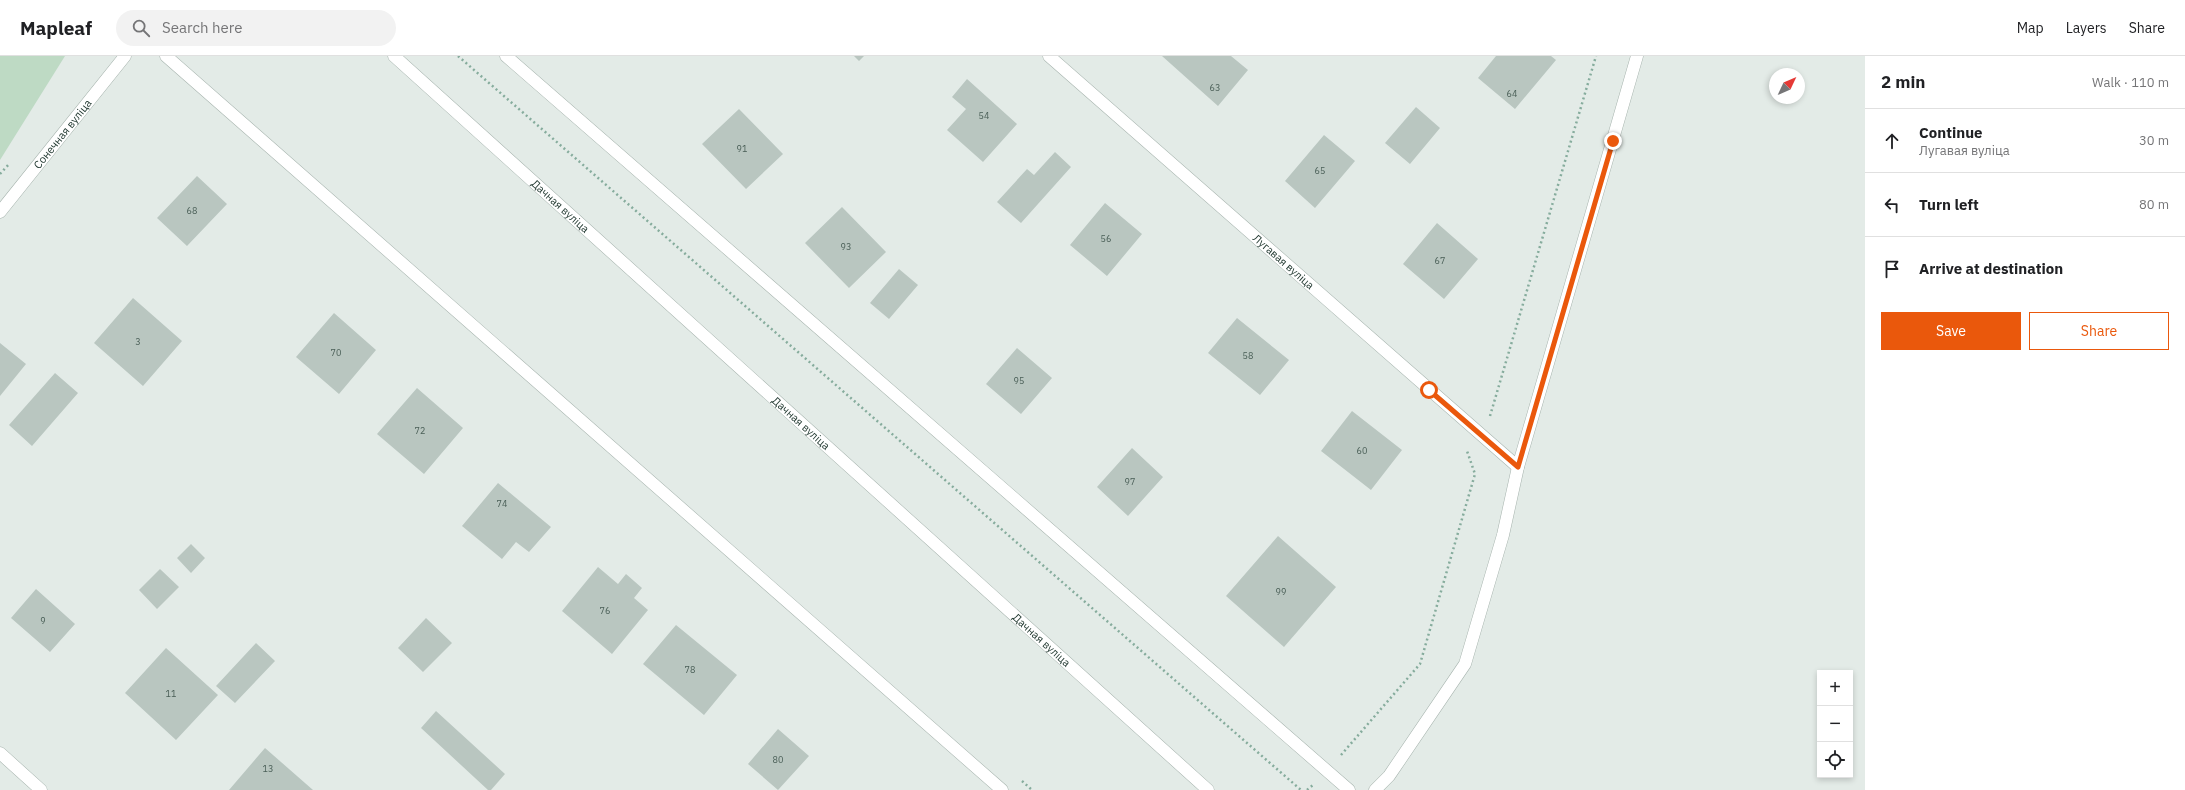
<!DOCTYPE html>
<meta charset="utf-8">
<style>
:root{--surface:#fff;--page:#f2f2f2;--text:#202124;--muted:#757577;--line:#e0e0e0;--accent:#ea580c}
body{margin:0;font-family:"IBM Plex Sans",sans-serif;background:var(--page);color:var(--text)}
.controls{position:absolute;right:12px;bottom:12px;display:grid;overflow:hidden;border-radius:0px;box-shadow:0 2px 6px #0003}
.controls button{width:36px;height:36px;display:grid;place-items:center;padding:0;border:0;border-bottom:1px solid var(--line);background:var(--surface);color:var(--text);font:20px sans-serif}
.compass{position:absolute;left:1769px;top:12px;width:36px;height:36px;border-radius:50%;background:var(--surface);box-shadow:0 2px 6px #0003;rotate:46deg}
.stop{position:absolute;width:12px;height:12px;margin:-9px;border:3px solid #ea580c;border-radius:50%;background:#fff}
.stop.end{background:#ea580c;border-color:#fff;box-shadow:0 1px 4px #0008}
.list{margin:0;padding:0;list-style:none}
h2{display:flex;justify-content:space-between;align-items:center;height:52px;margin:0;padding:0 16px;font-size:17px}
h2 small{font-size:13px;font-weight:400;color:var(--muted)}
.list li{display:grid;grid-template-columns:26px 1fr auto;gap:12px;align-items:center;box-sizing:border-box;height:64px;padding:0 16px;border-top:1px solid var(--line)}
.list b{display:block;font-size:15px;white-space:nowrap}
.list p{margin:0;font-size:13px;white-space:nowrap;color:var(--muted)}
.list em{font-size:13px;font-style:normal;color:var(--muted)}
.actions{display:flex;gap:8px;padding:12px 16px}
.actions a{flex:1;padding:9px 0;border:1px solid var(--accent);border-radius:0px;text-align:center;font-size:14px;color:var(--accent)}
.actions .main{background:var(--accent);color:#fff}
.icon{flex:none;width:22px;height:22px;fill:none;stroke:currentColor;stroke-width:2;stroke-linecap:round;stroke-linejoin:round}
.map{position:relative;flex:none;width:1865px;height:734px;overflow:hidden}
header{display:flex;align-items:center;gap:24px;box-sizing:border-box;height:56px;padding:0 20px;background:var(--surface);border-bottom:1px solid var(--line)}
header strong{font-size:19px}
nav{display:flex;gap:22px;margin-inline-start:auto;font-size:14px}
.search{width:280px;height:36px;background:var(--page);display:flex;align-items:center;gap:10px;box-sizing:border-box;padding:0 14px;border-radius:22px;color:var(--muted);font-size:15px}
main{display:flex}
aside{flex:1;background:var(--surface)}
.map>svg:first-child{display:block}
.green{fill:#bedac4}
.building{fill:#b9c6c0}
.lines{fill:none;stroke-linecap:round;stroke-linejoin:round}
.service-casing{stroke:#a6b3ad;stroke-width:13}
.minor-casing{stroke:#a6b3ad;stroke-width:13}
.tertiary-casing{stroke:#a6b3ad;stroke-width:13}
.path{stroke:#86ac9d;stroke-width:2.5;stroke-dasharray:2 3;stroke-linecap:butt}
.service{stroke:#fff;stroke-width:12}
.minor{stroke:#fff;stroke-width:12}
.tertiary{stroke:#fff;stroke-width:12}
.route{stroke:#ea580c;stroke-width:5}
.labels{text-anchor:middle;stroke-width:3;stroke-linejoin:round;paint-order:stroke}
.number-label{font-size:9px;fill:#495e56}
.street-label{font-size:11px;fill:#243b33;stroke:#f3f8f5}
</style>
<header>
<strong>Mapleaf</strong>
<div class="search"><svg class="icon" aria-label="search" viewBox="0 0 24 24"><circle cx="10" cy="10" r="6"/><path d="M15 15l6 6"/></svg>Search here</div>
<nav><a>Map</a><a>Layers</a><a>Share</a></nav>
</header>
<main>
<div class="map">
<svg width="1865" height="734" viewBox="0 0 1865 734">
<rect width="100%" height="100%" fill="#e3ebe7"/>
<path class="green" d="M0 0H65L0 104Z"/>
<path class="building" d="M854 0H864L859 5Z
M1162 0H1231L1248 14 1218 50Z
M1496 0H1551L1556 4 1515 53 1478 22Z
M967 23 1017 68 983 106 947 74 966 53 952 41Z
M1416 51 1440 72 1410 108 1385 87Z
M739 53 783 98 746 133 702 88Z
M1324 79 1355 105 1315 152 1285 125Z
M1055 96 1071 111 1021 167 997 146 1027 113 1034 119Z
M197 120 227 148 187 190 157 162Z
M1105 147 1142 178 1107 220 1070 189Z
M842 151 886 196 849 232 805 187Z
M1437 167 1478 203 1444 243 1403 208Z
M899 213 918 229 889 263 870 247Z
M133 242 182 285 143 330 94 287Z
M334 257 376 294 339 338 296 301Z
M1237 262 1289 304 1260 339 1208 297Z
M0 287 26 308 0 340Z
M1017 292 1052 322 1021 358 986 328Z
M55 317 78 337 32 390 9 369Z
M417 332 463 372 424 418 377 378Z
M1352 355 1402 394 1371 434 1321 395Z
M1132 392 1163 421 1128 460 1097 431Z
M498 427 551 471 529 496 516 486 502 503 462 470Z
M1278 480 1336 531 1284 591 1226 540Z
M191 488 205 502 191 517 177 502Z
M598 511 618 528 626 518 642 532 634 542 648 554 612 598 562 555Z
M160 513 179 531 157 553 139 534Z
M36 533 75 568 50 596 11 562Z
M426 562 452 587 423 616 398 592Z
M676 569 737 619 704 659 643 608Z
M256 587 275 605 235 647 216 630Z
M166 592 218 639 176 684 125 637Z
M436 655 505 718 491 734H488L421 672Z
M778 673 809 700 778 734 748 708Z
M265 692 313 734H229Z"/>
<g class="lines">
<g class="service-casing">
<path id="service" d="M506 0 1349 734"/>
</g>
<g class="minor-casing">
<g id="minor">
<path d="M166 0 1002 734"/>
<path id="s1" d="M1049 0 1518 411"/>
<path id="s2" d="M0 156 125 0"/>
<path d="M0 697 41 734"/>
<path d="M1375 734 1389 720 1465 608 1503 479 1518 411 1637 0"/>
</g>
</g>
<g class="tertiary-casing">
<g id="tertiary">
<path id="s3" d="M394 0 1208 734"/>
</g>
</g>
<path class="path" d="M458 0 1301 734
M0 118 9 108
M1490 360 1596 0
M1341 699 1420 608 1475 418 1467 395
M1022 725 1032 734
M1307 734 1313 729"/>
<use href="#service" class="service"/>
<use href="#minor" class="minor"/>
<use href="#tertiary" class="tertiary"/>
</g>
<g class="lines">
<path class="route" d="M1429 334 1518 411 1613 85"/>
</g>
<g class="labels">
<g class="number-label">
<text x="1215" y="35">63</text>
<text x="1512" y="41">64</text>
<text x="984" y="63">54</text>
<text x="742" y="96">91</text>
<text x="1320" y="118">65</text>
<text x="192" y="158">68</text>
<text x="1106" y="186">56</text>
<text x="846" y="194">93</text>
<text x="1440" y="208">67</text>
<text x="138" y="289">3</text>
<text x="336" y="300">70</text>
<text x="1248" y="303">58</text>
<text x="1019" y="328">95</text>
<text x="420" y="378">72</text>
<text x="1362" y="398">60</text>
<text x="1130" y="429">97</text>
<text x="502" y="451">74</text>
<text x="1281" y="539">99</text>
<text x="605" y="558">76</text>
<text x="43" y="568">9</text>
<text x="690" y="617">78</text>
<text x="171" y="641">11</text>
<text x="778" y="707">80</text>
<text x="268" y="716">13</text>
</g>
<g class="street-label">
<text dy="4" stroke="none"><textPath href="#s2" startOffset="100">Сонечная вуліца</textPath></text>
<text dy="4" stroke="none"><textPath href="#s3" startOffset="224">Дачная вуліца</textPath></text>
<text dy="4" stroke="none"><textPath href="#s1" startOffset="312">Лугавая вуліца</textPath></text>
<text dy="4" stroke="none"><textPath href="#s3" startOffset="548">Дачная вуліца</textPath></text>
<text dy="4" stroke="none"><textPath href="#s3" startOffset="872">Дачная вуліца</textPath></text>
</g>
</g>
</svg>
<div class="controls">
<button>+</button>
<button>−</button>
<button><svg class="icon" aria-label="locate" viewBox="0 0 24 24"><circle cx="12" cy="12" r="6"/><path d="M12 2v4M12 18v4M2 12h4M18 12h4"/></svg></button>
</div>
<svg class="compass" viewBox="-18 -18 36 36"><path d="M0-13l5 13h-10z" fill="#e53935"/><path d="M0 13l5-13h-10z" fill="#757577"/></svg>
<div class="stop" style="left:1429px;top:334px"></div>
<div class="stop end" style="left:1613px;top:85px"></div>
</div>
<aside>
<h2>2 min<small>Walk · 110 m</small></h2>
<ul class="list">
<li><svg class="icon" aria-label="ahead" viewBox="0 0 24 24"><path d="M12 20V5M6 11l6-6 6 6"/></svg><div><b>Continue</b><p>Лугавая вуліца</p></div><em>30 m</em></li>
<li><svg class="icon" aria-label="left" viewBox="0 0 24 24"><path d="M17 20v-9H6M10 6l-5 5 5 5"/></svg><div><b>Turn left</b></div><em>80 m</em></li>
<li><svg class="icon" aria-label="arrive" viewBox="0 0 24 24"><path d="M6 21V4h12l-3 4 3 4H6"/></svg><div><b>Arrive at destination</b></div></li>
</ul>
<div class="actions"><a class="main">Save</a><a>Share</a></div>
</aside>
</main>
